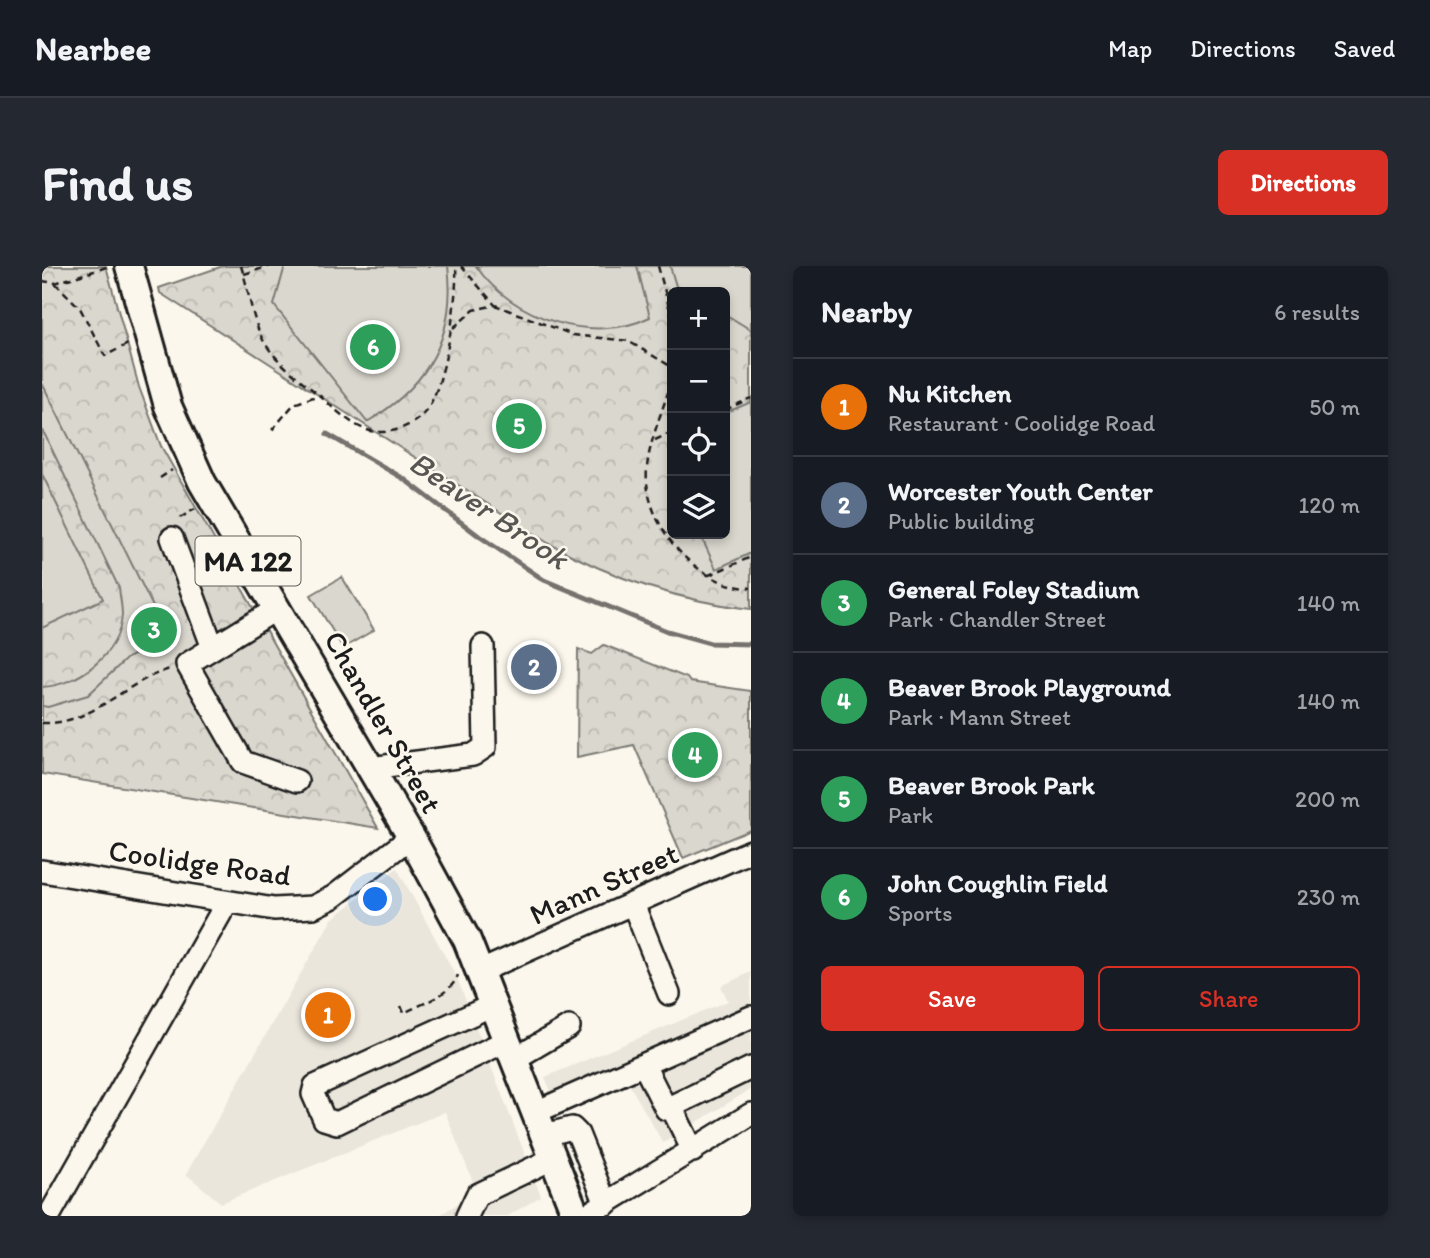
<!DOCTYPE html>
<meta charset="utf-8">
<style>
:root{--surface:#171b24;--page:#242831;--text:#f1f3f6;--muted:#9ea1a6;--line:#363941;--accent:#d93025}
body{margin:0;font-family:Itim,sans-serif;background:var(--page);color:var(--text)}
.controls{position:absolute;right:21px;top:21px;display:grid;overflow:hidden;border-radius:10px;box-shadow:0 4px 10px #0003}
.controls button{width:63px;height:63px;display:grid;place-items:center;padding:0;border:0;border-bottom:2px solid var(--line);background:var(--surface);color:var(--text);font:35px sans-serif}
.you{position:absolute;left:334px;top:634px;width:24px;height:24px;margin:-18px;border:5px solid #fff;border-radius:50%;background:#1a73e8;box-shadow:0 0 0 10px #1a73e833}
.badge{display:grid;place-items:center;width:46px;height:46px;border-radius:50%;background:var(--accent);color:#fff;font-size:23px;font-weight:700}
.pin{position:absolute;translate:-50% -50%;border:4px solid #fff;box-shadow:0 2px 7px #0006}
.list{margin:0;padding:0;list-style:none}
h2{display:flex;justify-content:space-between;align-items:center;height:91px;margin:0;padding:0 28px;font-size:30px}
h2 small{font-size:23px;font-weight:400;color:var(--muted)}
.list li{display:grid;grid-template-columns:46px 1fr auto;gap:21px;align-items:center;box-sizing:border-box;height:98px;padding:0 28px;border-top:2px solid var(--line)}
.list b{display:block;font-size:26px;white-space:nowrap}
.list p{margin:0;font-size:23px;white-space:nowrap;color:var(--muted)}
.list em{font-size:23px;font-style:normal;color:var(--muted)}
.actions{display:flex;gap:14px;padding:21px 28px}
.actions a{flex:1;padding:16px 0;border:2px solid var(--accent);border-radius:10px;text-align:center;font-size:24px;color:var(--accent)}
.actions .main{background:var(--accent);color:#fff}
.icon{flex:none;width:38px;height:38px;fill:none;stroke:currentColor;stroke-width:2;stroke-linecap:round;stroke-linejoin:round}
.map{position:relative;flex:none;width:709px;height:950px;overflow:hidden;border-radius:10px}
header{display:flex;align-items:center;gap:42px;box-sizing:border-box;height:98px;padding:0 35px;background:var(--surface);border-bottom:2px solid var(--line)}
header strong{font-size:33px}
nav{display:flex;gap:38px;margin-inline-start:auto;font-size:24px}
.intro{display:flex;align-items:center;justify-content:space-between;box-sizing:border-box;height:168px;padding:0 42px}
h1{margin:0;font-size:49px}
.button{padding:18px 32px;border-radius:10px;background:var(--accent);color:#fff;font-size:24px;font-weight:700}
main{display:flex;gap:42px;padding:0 42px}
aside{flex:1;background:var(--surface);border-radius:10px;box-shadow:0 4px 10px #0003}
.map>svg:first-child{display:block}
.built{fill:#eae6dc}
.park{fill:url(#park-crowns);stroke:#7b7a75;stroke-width:2;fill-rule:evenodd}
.pitch{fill:#dad7ce;stroke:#7b7a75;stroke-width:2}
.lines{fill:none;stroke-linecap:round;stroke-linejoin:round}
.stream{stroke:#74726e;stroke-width:5}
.minor-casing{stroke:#1c1c1c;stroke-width:26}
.major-casing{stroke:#1c1c1c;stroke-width:32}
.path{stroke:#1c1c1c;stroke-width:2.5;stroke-dasharray:7 5;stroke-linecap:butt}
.minor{stroke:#fbf7ec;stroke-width:21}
.major{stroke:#fbf7ec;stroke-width:26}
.labels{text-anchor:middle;stroke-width:5;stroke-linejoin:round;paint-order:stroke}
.shield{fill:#fbf7ec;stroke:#5f5e5a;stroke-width:2}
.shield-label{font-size:28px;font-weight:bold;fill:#1c1c1c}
.street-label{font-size:30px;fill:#1c1c1c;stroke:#fbf7ec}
.water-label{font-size:32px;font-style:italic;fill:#575653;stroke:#fbf7ec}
</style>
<header>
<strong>Nearbee</strong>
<nav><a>Map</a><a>Directions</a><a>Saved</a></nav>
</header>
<div class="intro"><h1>Find us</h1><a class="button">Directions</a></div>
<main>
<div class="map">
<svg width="709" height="950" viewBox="0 0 709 950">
<defs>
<pattern id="park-crowns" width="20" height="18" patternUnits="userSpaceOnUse" patternTransform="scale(1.75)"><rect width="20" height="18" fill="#dad7ce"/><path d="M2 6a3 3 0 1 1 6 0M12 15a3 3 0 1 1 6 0" fill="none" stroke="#bab8b0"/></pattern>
</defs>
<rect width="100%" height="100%" fill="#fbf7ec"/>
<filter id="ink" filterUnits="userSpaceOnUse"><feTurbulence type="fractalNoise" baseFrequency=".0143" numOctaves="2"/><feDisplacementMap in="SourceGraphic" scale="14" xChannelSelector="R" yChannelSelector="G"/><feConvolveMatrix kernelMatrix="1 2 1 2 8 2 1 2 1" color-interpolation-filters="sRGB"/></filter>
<g filter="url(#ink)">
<path class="built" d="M355 602 415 712 499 930 466 950H396L435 926 403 846 179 937 144 908 290 653Z
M709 706V823L621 877 587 818 518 847 503 811 686 735 679 720Z"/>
<path class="park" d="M0 0H64L97 121 119 180 336 562 0 508Z
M181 0H709V343C636 335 570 312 506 277L118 27 117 22ZM630 26H683V268H630Z
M562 379 645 412 648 416 709 425V564L641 592 592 479 535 491 536 383 550 388Z"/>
<path class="pitch" d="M243 0H406C415 70 385 121 325 156L232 39Z
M434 0H595L608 51C551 79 470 53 434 0Z
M628 0H709V64L683 48V26H644L634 20Z
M0 117 126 371 85 392 46 429 6 441 0 440V421C36 420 78 387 80 349 80 340 78 331 77 322L0 163Z
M709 136V287L674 303 658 268H683V147Z
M0 208 61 333 0 362Z
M300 311 332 364 301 382 269 329Z"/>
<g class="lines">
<path class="stream" d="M285 168 362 213 437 270 502 314 625 365 668 377 709 378"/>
<g class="minor-casing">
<path id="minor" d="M130 272 171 382
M236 342 145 398 201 496 255 515
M328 502 431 489 443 481 441 380
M0 605 232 643 271 641 291 631 369 571
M591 638 627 728
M439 705 709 585
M453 738 273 820 271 828 282 853 295 857 466 774
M474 792 527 761
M602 799 624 843 709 802
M629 840 651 885
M494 846 709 751
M503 869 530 862 536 868 564 938
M7 950 185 636
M425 950 435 929 512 892
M543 950 709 848"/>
</g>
<g class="major-casing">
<path id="major" d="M87 0 126 140 160 216 369 571 425 674 534 950"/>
</g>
<path class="path" d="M199 0C207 24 209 50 220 72 232 95 258 113 277 129 289 140 309 159 325 164 345 170 369 162 383 146 403 123 416 31 414 0
M419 0 453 39
M616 0 630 52
M202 8 228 0
M0 15 13 17 65 1
M13 17 38 42 63 90 86 78
M411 62 432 44 453 39 531 69 586 75 630 101
M630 113C623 139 607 175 605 202 600 257 654 321 709 322
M683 144 709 132
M230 164 252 138 277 129
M613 174 630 166
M118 212 130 204
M138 252 153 243
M667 309 709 291
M0 457C51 459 82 416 128 403
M359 740 362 747C380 737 408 730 416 709"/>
<use href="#minor" class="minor"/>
<use href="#major" class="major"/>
</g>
</g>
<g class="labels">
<rect class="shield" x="153.5" y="270.5" width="105" height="49" rx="5"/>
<g class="shield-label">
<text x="206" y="305">MA 122</text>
</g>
<g class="street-label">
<text transform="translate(341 456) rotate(60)" y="10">Chandler Street</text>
<text transform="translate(158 597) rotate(8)" y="10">Coolidge Road</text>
<text transform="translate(562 618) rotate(-24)" y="10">Mann Street</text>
</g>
<g class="water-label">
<text transform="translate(447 244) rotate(34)" y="11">Beaver Brook</text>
</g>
</g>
</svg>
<div class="controls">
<button>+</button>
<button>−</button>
<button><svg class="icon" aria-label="locate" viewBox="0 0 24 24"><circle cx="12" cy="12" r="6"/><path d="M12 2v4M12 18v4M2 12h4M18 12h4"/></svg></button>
<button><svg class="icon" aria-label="layers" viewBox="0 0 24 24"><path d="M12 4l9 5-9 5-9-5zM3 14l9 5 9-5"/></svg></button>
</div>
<div class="you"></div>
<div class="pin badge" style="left:286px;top:749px;background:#e8710a">1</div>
<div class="pin badge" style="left:492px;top:401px;background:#5c6f8a">2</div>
<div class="pin badge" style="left:112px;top:364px;background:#2e9e5b">3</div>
<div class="pin badge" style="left:653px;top:489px;background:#2e9e5b">4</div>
<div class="pin badge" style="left:477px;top:160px;background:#2e9e5b">5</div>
<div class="pin badge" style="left:331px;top:81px;background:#2e9e5b">6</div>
</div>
<aside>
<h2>Nearby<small>6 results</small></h2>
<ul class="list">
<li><span class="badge" style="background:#e8710a">1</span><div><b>Nu Kitchen</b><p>Restaurant · Coolidge Road</p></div><em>50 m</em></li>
<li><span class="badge" style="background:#5c6f8a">2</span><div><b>Worcester Youth Center</b><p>Public building</p></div><em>120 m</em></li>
<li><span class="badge" style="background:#2e9e5b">3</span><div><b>General Foley Stadium</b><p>Park · Chandler Street</p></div><em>140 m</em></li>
<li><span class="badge" style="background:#2e9e5b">4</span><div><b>Beaver Brook Playground</b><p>Park · Mann Street</p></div><em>140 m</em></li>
<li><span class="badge" style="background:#2e9e5b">5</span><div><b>Beaver Brook Park</b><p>Park</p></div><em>200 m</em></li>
<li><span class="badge" style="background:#2e9e5b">6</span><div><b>John Coughlin Field</b><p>Sports</p></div><em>230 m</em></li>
</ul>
<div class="actions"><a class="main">Save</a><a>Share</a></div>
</aside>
</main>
